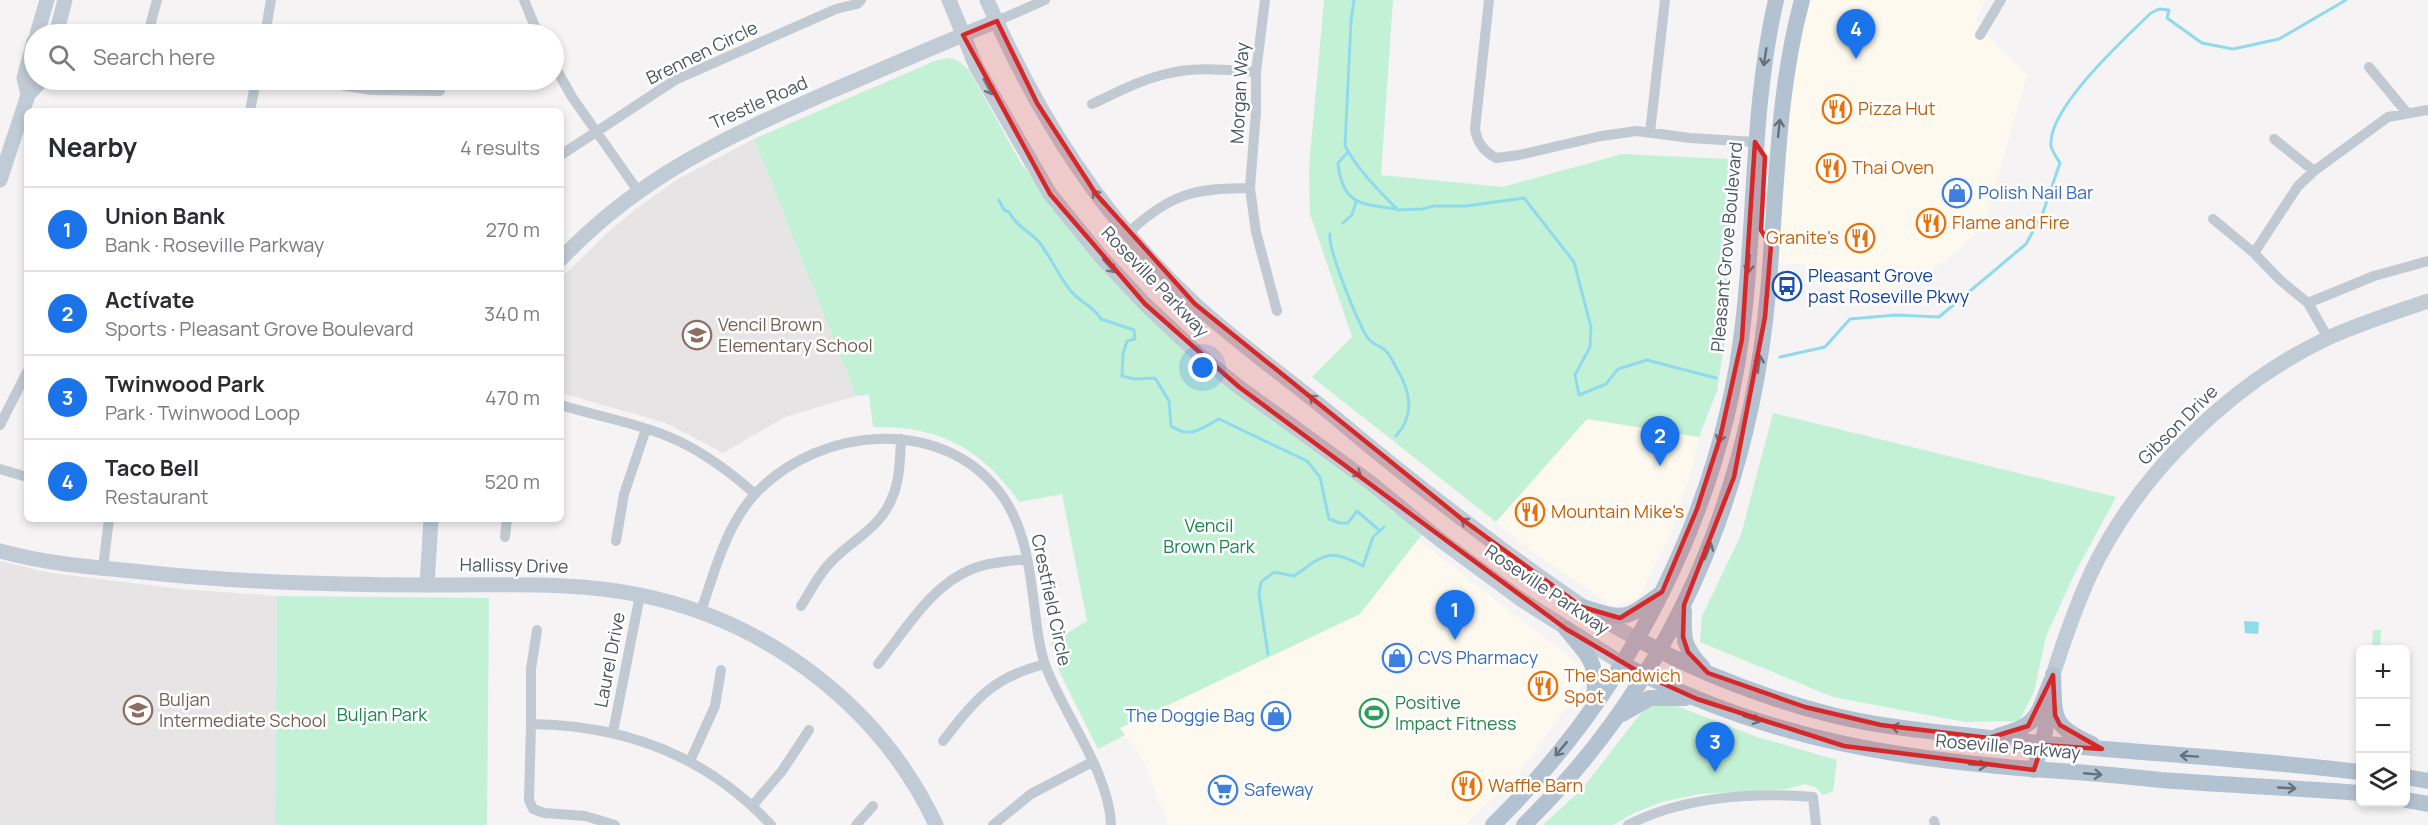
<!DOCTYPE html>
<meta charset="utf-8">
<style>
:root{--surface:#fff;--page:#f7f7f7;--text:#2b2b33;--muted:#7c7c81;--line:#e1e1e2;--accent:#1a73e8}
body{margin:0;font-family:Manrope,sans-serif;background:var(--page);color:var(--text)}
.controls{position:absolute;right:18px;bottom:18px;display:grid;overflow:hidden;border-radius:9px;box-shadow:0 3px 9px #0003}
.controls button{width:54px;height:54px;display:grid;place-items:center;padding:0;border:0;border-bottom:2px solid var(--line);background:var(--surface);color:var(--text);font:30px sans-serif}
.you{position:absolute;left:1203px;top:368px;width:21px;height:21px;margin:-15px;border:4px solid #fff;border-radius:50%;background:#1a73e8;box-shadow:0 0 0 9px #1a73e833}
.badge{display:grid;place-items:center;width:39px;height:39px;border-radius:50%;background:var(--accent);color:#fff;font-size:20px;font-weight:700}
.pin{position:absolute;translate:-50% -50px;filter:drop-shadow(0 2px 3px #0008)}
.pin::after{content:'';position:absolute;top:32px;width:21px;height:18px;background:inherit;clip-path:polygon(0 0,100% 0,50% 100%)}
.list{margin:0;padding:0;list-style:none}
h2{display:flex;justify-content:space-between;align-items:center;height:78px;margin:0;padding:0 24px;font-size:26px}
h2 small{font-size:20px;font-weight:400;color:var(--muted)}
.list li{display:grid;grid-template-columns:39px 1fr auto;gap:18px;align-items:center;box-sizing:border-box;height:84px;padding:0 24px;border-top:2px solid var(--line)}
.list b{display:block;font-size:22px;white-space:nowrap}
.list p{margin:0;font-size:20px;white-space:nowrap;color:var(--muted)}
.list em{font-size:20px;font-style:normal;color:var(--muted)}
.icon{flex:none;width:33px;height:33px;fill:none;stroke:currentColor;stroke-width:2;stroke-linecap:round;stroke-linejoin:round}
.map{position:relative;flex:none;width:2428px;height:825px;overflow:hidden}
.search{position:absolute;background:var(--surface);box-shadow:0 3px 9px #0003;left:24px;top:24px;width:540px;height:66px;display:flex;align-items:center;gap:15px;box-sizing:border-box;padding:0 21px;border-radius:33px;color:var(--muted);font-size:22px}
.panel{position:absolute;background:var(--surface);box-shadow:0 3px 9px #0003;left:24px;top:108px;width:540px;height:414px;border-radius:9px}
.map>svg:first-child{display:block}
.commercial{fill:#fdf9ef}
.education{fill:#e6e4e5}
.green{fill:#c3f1d5}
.water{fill:#90daee}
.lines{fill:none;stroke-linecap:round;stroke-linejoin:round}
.stream{stroke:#90daee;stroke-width:3}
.street{stroke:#c1cad2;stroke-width:10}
.secondary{stroke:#c1cbd6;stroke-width:15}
.primary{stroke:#b3c2d1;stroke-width:16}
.oneway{stroke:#64717d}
.oneway2{stroke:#6e7984}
.marked{fill:#d62828;fill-opacity:0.2;stroke:#d62828;stroke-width:4.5;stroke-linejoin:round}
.labels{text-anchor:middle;stroke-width:5;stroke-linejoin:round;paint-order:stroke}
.street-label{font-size:18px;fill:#4a5661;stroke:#fff}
.food-label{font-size:18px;fill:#c56008;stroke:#fff;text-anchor:start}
.shop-label{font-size:18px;fill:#366cbe;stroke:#fff;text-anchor:start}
.transit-label{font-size:18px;fill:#164399;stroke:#fff;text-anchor:start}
.education-label{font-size:18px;fill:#785e54;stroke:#fff;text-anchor:start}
.park-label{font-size:18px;fill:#17864f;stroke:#fff}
.leisure-label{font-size:18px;fill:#27864d;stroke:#fff;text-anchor:start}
</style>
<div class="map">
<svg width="2428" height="825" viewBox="0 0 2428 825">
<rect width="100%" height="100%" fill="#f5f3f3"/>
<path class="commercial" d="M1810 0H1985L1977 19 1989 36 2027 76 1984 224 1960 249 1914 283 1857 296 1831 290 1803 264H1777L1793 70Z
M1587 419 1699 437 1692 469 1671 532 1639 598 1613 606 1538 556 1496 522Z
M1416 538 1586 670V681L1519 773 1465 825H1168L1141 755 1119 729 1360 611Z"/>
<path class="education" d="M754 139 856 396 785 417 723 453 666 423 561 393V278L606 234 637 208 678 179Z
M0 561 51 573 181 589 277 596 275 825H0Z"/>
<path class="green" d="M1324 0H1393L1381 175 1503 187 1622 154 1727 159 1733 170 1727 325 1717 391 1699 437 1587 419 1496 522 1312 377 1352 337 1310 214 1309 168Z
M950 58 960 62 969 70 1022 165 1114 275 1423 533 1360 614 1120 728 1125 735 1098 749 1060 673 1051 643 1087 621 1062 494 1019 502C983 449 938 425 873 427L869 395 856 396 754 139 937 60Z
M1773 413 2116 497 2074 575 2046 636 2034 692 2019 721 1965 722 1833 697 1700 642 1702 616 1741 535Z
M277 596 489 598 487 825H275Z
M2373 630H2381L2380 649 2372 648Z
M1656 703H1669L1757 737 1837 760 1833 791 1823 795 1815 787 1804 784 1788 789 1699 794 1662 802 1634 813 1613 825H1543L1582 789 1644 709Z"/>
<path class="water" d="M2244 621 2259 622 2258 634 2245 633Z"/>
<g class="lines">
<path class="stream" d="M1354 0 1351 21 1345 146C1358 170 1378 190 1398 210L1422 209 1434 206H1466L1524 198 1574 262 1591 327 1590 347 1575 375 1579 395 1606 384 1618 369 1647 360 1716 378
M1348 152 1338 163C1342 204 1360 204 1396 209
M999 200 1004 210 1009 212C1016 226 1029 231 1039 242 1051 257 1058 275 1070 290 1079 302 1094 306 1101 319L1134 330 1135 339 1127 341 1123 354 1122 376 1134 379 1155 378 1169 401 1171 426C1190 439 1201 429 1219 419L1307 461 1320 477 1329 519 1340 523H1348L1357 511 1380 531
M1343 223 1352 215 1356 202
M1330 234C1327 248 1358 322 1367 337 1371 344 1379 345 1385 350 1390 355 1394 363 1397 369 1411 393 1415 415 1396 436
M1780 357 1825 347 1850 319 1896 315 1939 317 2026 244 2042 215 2060 163C2057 158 2052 151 2051 146 2047 109 2125 38 2151 13L2159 9 2169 10 2167 18 2202 43 2233 49 2279 39 2346 0
M1268 654 1259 594 1261 582 1274 572 1294 576C1324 555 1329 547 1363 566L1373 537 1384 527"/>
<path class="street" d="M524 0 538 34
M1265 0 1256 72V112L1250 188 1256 232 1277 311
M1489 0 1475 129C1477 143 1484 151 1496 158L1519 155 1601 136 1637 131 1690 138 1755 142
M997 21 1045 0
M148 34 157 0
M265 34 271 0
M1980 35 2001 0
M554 65 572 97 638 191
M2369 67 2407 113
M308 80 372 90 440 91
M1092 104C1116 93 1140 80 1166 74 1196 66 1226 70 1256 72
M250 111 256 80
M1650 132 1665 0
M2274 139 2314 171
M561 155 675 80 836 9 857 4 861 0
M2213 219 2254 253
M1128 233C1170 194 1194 188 1250 188
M2308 303 2374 276 2428 261
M2328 338 2308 303 2280 280 2254 253 2298 186 2314 171 2388 117 2428 110
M561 405C596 416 633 422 667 436 700 449 729 471 755 494
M0 425 27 372
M0 469 27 477
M505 537 507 519
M616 541 624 494 646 429
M103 568 109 519
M801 606C810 592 817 577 829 564 850 541 880 529 892 498 900 480 900 458 901 439
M701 611C715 571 726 525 756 493 821 425 946 415 1003 497 1029 535 1031 584 1037 627 1039 641 1041 655 1046 667 1065 717 1109 772 1111 825
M878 664C905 631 931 585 972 569 989 562 1009 561 1027 559
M531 724V669L537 630
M613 732 640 595
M943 741C976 699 991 678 1045 664
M690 761 715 706 721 670
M752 806 782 771 809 730
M1934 821 1935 825
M615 825 585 816 544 813 533 809 529 800 531 724C624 725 707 756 771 825
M856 825 873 806
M993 825 1031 794 1092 762
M1628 825C1682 797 1753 792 1813 797L1816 825"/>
<path class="secondary" d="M949 0 976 66 1050 194 1102 258 1145 304 1197 353 1239 387 1371 483 1439 539 1522 600 1623 664
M987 0C1038 117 1102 218 1196 305 1243 348 1296 384 1344 425 1395 468 1448 509 1502 549 1546 581 1589 613 1637 639
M37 34 47 0
M56 34 65 0
M28 95 24 78 34 41
M0 180 28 95 42 80
M561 259C640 176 726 137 829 92 885 68 940 44 997 21
M0 551C43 563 88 567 133 571 238 583 343 585 449 585 512 585 578 582 640 595 768 621 881 707 936 825
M427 585 431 519
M2053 675C2064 640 2076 606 2091 573 2138 474 2231 383 2330 337 2361 323 2395 312 2428 301"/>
<path class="primary" d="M1582 607C1625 619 1622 622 1659 595
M1684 611C1683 640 1683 646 1703 668
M1566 629C1594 663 1597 661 1594 706
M1637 639C1700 673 1767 699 1836 716 1887 728 1938 732 1989 738 2113 752 2237 757 2360 772
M1623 664C1769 742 1912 762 2075 772 2103 774 2132 777 2161 780 2227 785 2294 788 2360 793
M2053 675C2055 718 2050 725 2092 744
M1622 714 1650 698H1685
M1998 736C2038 725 2036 718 2051 681
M2034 770 2045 732 2049 704
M2406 777 2428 781
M2406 800 2428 804
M1493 825C1630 691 1724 506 1744 315 1756 209 1752 104 1776 0
M1524 825C1671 682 1750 495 1768 292 1777 194 1776 96 1802 0"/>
</g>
<defs><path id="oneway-shaft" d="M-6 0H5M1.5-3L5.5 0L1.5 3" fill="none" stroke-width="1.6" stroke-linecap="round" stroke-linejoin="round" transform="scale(1.5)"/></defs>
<g class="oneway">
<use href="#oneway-shaft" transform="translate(1765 57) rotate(99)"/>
<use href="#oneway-shaft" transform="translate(1779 128) rotate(-84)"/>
<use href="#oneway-shaft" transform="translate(1749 264) rotate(94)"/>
<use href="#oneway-shaft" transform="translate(1759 364) rotate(-82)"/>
<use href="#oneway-shaft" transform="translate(1721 434) rotate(105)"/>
<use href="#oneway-shaft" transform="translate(1708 551) rotate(-68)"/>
<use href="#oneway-shaft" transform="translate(1752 719) rotate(18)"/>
<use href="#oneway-shaft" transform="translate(1900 728) rotate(-171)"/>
<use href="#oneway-shaft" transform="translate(1561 749) rotate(130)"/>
<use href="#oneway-shaft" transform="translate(2189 756) rotate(-176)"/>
<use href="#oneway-shaft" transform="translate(1978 765) rotate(5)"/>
<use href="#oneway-shaft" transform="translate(2093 774) rotate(5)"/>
<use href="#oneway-shaft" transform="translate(2287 788) rotate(3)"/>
</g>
<g class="oneway2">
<use href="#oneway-shaft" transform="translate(988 87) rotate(61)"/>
<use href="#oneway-shaft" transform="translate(1098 197) rotate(-127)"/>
<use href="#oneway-shaft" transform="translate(1109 266) rotate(48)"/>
<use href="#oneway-shaft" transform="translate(1316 401) rotate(-140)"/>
<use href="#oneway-shaft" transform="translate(1354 471) rotate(35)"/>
<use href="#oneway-shaft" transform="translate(1468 524) rotate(-143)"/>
</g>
<path class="marked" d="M997 21 1037 103 1096 194 1195 304 1463 520 1582 607 1620 618 1662 592 1697 509 1720 438 1742 339 1755 142 1765 157 1761 230 1771 246 1765 317 1734 477 1684 605 1683 637 1688 652 1708 673 1805 707 1881 725 1989 738 2028 726 2053 675 2055 715 2060 725 2102 749 2042 745 2034 770 1844 746 1697 699 1644 675 1566 629 1239 387 1145 304 1050 194 963 35Z"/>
<defs>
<g id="restaurant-ring" transform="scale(1.5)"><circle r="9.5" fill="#fff" stroke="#e8710a" stroke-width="1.5"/><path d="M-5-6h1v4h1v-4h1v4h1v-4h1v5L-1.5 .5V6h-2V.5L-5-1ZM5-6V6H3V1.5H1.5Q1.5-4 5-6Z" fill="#e8710a"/></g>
<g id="shop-ring" transform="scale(1.5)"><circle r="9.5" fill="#fff" stroke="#3f7fe0" stroke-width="1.5"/><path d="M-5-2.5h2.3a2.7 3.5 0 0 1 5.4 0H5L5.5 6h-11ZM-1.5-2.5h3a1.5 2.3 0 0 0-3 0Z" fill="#3f7fe0"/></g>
<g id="bus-ring" transform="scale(1.5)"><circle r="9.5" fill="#fff" stroke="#1a4fb4" stroke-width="1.5"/><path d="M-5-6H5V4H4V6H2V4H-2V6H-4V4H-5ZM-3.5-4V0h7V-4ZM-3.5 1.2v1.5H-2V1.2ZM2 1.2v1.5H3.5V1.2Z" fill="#1a4fb4"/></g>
<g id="school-ring" transform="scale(1.5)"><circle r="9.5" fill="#fff" stroke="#8d6e63" stroke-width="1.5"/><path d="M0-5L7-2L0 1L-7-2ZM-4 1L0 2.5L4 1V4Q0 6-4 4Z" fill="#8d6e63"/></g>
<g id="stadium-ring" transform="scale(1.5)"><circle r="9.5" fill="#fff" stroke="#2e9e5b" stroke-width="1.5"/><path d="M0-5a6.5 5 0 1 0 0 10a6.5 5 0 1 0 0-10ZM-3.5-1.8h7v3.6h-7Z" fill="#2e9e5b"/></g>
<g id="supermarket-ring" transform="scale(1.5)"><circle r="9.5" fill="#fff" stroke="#3f7fe0" stroke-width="1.5"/><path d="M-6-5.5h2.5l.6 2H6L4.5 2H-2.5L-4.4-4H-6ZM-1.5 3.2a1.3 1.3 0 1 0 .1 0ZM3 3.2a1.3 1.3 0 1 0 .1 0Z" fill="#3f7fe0"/></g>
</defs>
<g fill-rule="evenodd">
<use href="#restaurant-ring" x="1837" y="109"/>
<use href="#restaurant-ring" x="1831" y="168"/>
<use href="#shop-ring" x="1957" y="193"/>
<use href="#restaurant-ring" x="1931" y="223"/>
<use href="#restaurant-ring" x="1860" y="238"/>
<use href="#bus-ring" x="1787" y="286"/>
<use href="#school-ring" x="697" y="335"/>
<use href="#restaurant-ring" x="1530" y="512"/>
<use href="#shop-ring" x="1397" y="658"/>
<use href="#restaurant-ring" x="1543" y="686"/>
<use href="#school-ring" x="138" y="710"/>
<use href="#stadium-ring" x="1374" y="713"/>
<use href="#shop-ring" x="1276" y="716"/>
<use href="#restaurant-ring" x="1467" y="786"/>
<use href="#supermarket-ring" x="1223" y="790"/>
</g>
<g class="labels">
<g class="street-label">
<text transform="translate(702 53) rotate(-26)" y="6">Brennen Circle</text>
<text transform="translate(1240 93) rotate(-87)" y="6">Morgan Way</text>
<text transform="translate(759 103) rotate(-24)" y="6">Trestle Road</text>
<text transform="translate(1727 247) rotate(-85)" y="6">Pleasant Grove Boulevard</text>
<text transform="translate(1155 282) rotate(46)" y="6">Roseville Parkway</text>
<text transform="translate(2178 425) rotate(-45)" y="6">Gibson Drive</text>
<text transform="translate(514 566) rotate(1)" y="6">Hallissy Drive</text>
<text transform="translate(1547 590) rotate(34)" y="6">Roseville Parkway</text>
<text transform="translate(1051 600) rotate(78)" y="6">Crestfield Circle</text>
<text transform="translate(610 660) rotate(-79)" y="6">Laurel Drive</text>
<text transform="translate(2008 747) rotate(5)" y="6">Roseville Parkway</text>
</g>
<g class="food-label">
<text x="1858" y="115">Pizza Hut</text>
<text x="1852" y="174">Thai Oven</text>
<text x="1952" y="229">Flame and Fire</text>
<text x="1839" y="244" text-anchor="end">Granite's</text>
<text x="1551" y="518">Mountain Mike's</text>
<text x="1564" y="682">The Sandwich<tspan x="1564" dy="21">Spot</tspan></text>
<text x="1488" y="792">Waffle Barn</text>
</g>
<g class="shop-label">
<text x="1978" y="199">Polish Nail Bar</text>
<text x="1418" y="664">CVS Pharmacy</text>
<text x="1255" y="722" text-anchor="end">The Doggie Bag</text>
<text x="1244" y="796">Safeway</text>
</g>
<g class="transit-label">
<text x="1808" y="282">Pleasant Grove<tspan x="1808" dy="21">past Roseville Pkwy</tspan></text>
</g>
<g class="education-label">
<text x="718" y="331">Vencil Brown<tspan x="718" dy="21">Elementary School</tspan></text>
<text x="159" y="706">Buljan<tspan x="159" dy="21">Intermediate School</tspan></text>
</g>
<g class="park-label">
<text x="1209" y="532">Vencil<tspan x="1209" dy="21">Brown Park</tspan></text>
<text x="382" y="721">Buljan Park</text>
</g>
<g class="leisure-label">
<text x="1395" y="709">Positive<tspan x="1395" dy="21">Impact Fitness</tspan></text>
</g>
</g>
</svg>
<div class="controls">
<button>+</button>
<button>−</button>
<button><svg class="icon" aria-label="layers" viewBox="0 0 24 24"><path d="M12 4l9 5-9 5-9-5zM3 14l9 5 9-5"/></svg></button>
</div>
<div class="you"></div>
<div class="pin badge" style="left:1455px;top:640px">1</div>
<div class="pin badge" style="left:1660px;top:466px">2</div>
<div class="pin badge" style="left:1715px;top:772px">3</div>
<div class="pin badge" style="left:1856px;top:59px">4</div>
<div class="search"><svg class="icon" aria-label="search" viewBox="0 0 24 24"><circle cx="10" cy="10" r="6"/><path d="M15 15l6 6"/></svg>Search here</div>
<section class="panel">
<h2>Nearby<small>4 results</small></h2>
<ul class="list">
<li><span class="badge">1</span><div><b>Union Bank</b><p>Bank · Roseville Parkway</p></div><em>270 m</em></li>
<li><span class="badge">2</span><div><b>Actívate</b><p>Sports · Pleasant Grove Boulevard</p></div><em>340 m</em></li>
<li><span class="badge">3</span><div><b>Twinwood Park</b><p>Park · Twinwood Loop</p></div><em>470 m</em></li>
<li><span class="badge">4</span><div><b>Taco Bell</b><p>Restaurant</p></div><em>520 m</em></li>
</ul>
</section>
</div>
